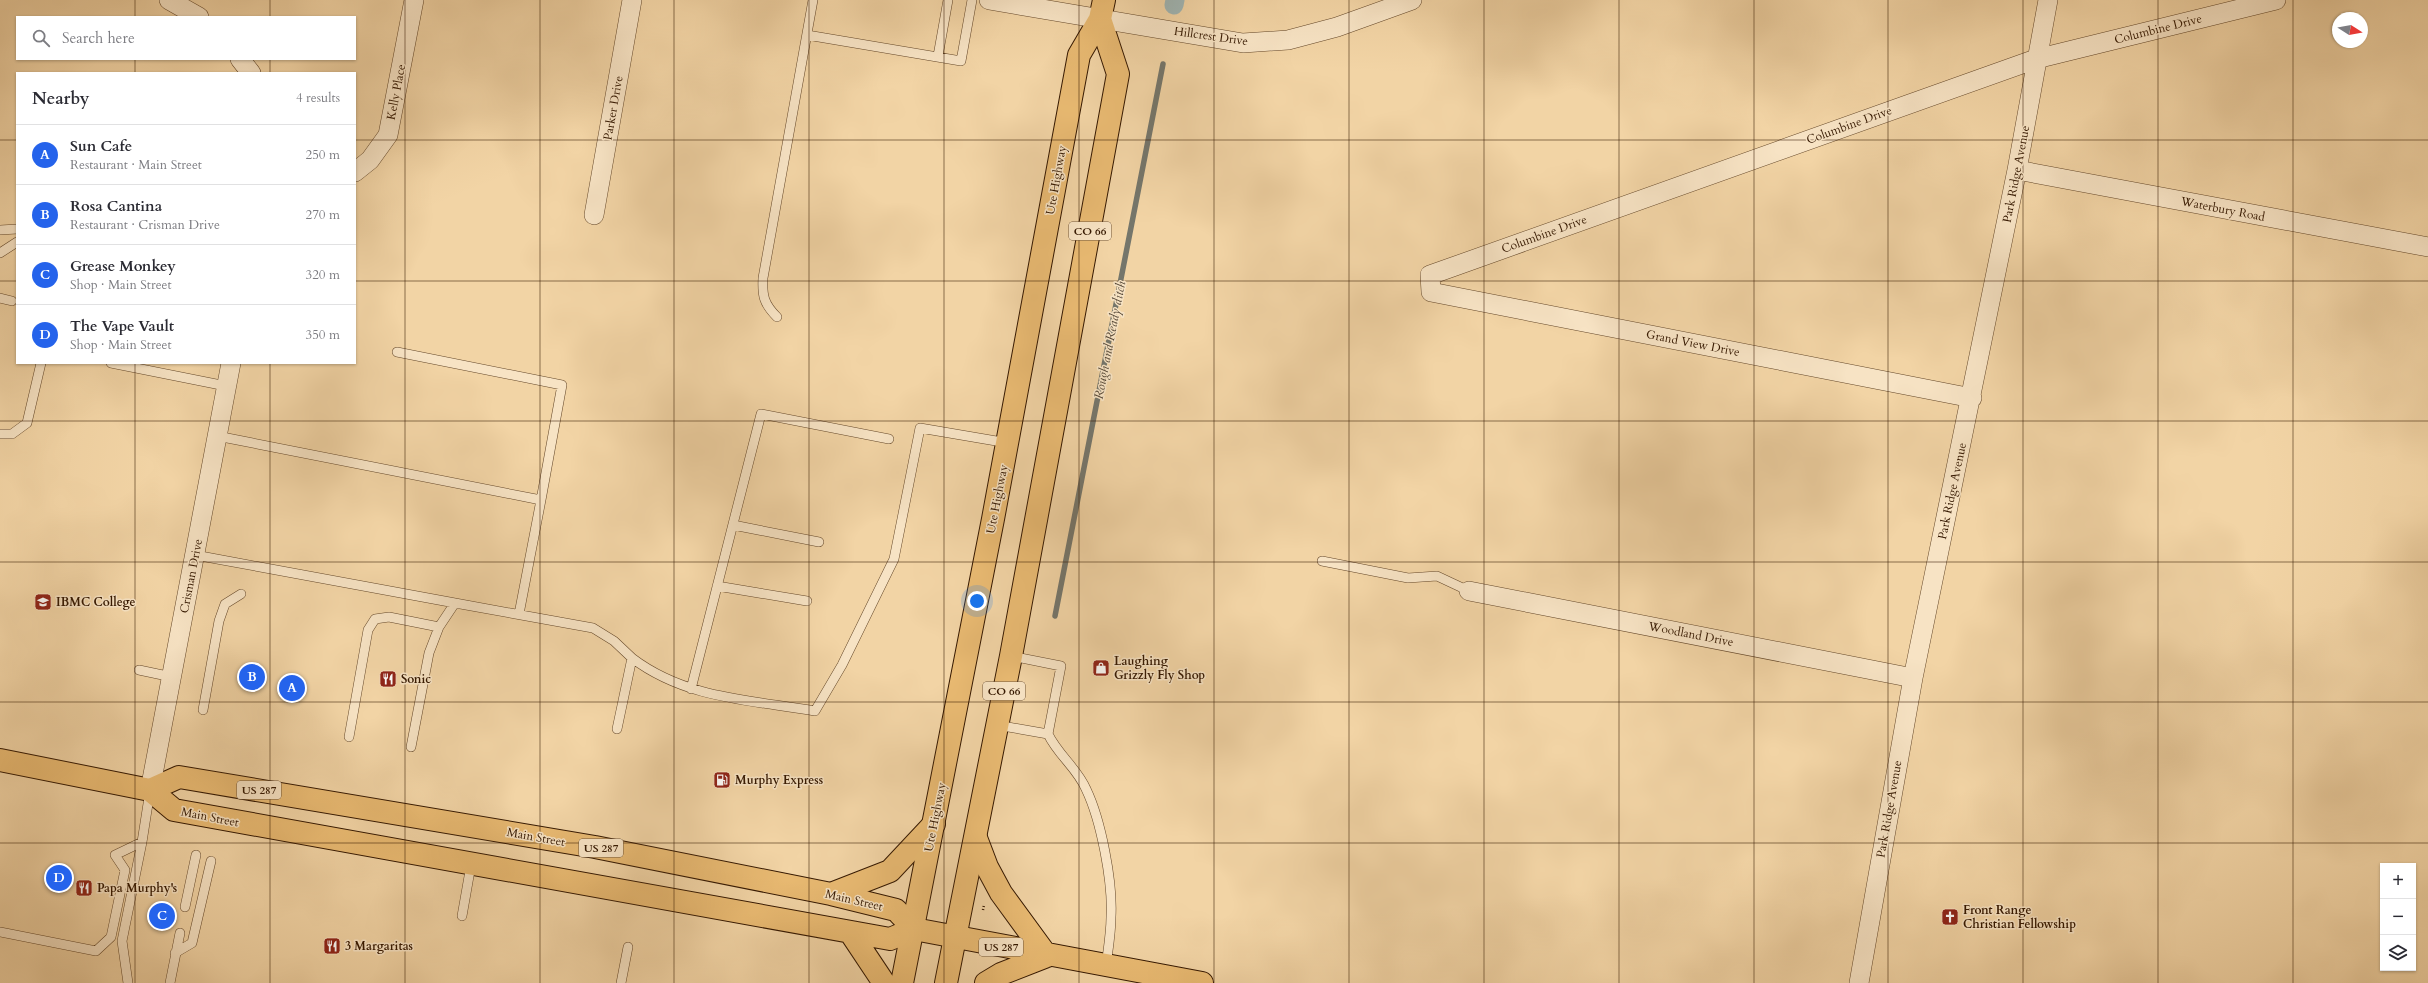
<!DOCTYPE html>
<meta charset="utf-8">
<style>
:root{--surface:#fff;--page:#f7f7f7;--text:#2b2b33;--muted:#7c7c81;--line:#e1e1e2;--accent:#2563eb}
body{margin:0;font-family:Cardo,serif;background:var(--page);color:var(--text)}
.controls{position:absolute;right:12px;bottom:12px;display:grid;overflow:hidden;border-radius:0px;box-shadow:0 1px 3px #0004}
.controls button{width:36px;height:36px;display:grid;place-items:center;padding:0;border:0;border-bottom:1px solid var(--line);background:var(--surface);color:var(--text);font:20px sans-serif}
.compass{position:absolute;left:2332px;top:12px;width:36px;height:36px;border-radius:50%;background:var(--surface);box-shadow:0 1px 3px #0004;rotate:101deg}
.you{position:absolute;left:977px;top:601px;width:14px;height:14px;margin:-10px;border:3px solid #fff;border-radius:50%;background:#1a73e8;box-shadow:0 0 0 6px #1a73e833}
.badge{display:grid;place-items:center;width:26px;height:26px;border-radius:50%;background:var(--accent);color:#fff;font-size:13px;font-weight:700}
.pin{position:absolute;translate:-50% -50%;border:2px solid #fff;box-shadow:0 1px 4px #0006}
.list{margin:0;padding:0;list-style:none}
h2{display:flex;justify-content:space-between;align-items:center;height:52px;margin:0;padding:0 16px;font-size:17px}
h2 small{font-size:13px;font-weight:400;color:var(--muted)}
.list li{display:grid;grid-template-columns:26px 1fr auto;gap:12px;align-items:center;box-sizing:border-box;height:60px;padding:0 16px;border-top:1px solid var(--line)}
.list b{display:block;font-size:15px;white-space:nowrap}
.list p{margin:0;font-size:13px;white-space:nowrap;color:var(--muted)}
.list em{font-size:13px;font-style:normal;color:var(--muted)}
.icon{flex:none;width:22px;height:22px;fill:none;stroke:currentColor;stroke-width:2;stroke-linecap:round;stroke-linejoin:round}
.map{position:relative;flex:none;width:2428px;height:983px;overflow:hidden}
.search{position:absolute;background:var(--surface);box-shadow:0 1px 3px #0004;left:16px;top:16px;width:340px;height:44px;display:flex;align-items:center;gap:10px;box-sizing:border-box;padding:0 14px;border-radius:0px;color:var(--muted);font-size:15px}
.panel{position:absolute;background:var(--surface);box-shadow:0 1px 3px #0004;left:16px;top:72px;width:340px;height:292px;border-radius:0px}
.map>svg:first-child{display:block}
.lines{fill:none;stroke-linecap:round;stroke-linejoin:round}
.stream{stroke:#75766b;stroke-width:5.5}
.canal{stroke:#a0b5b3;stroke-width:19}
.service-casing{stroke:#644729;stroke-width:10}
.minor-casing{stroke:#644729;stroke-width:20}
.primary-casing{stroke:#351800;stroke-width:24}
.trunk-casing{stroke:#351800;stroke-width:24}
.path{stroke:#351800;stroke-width:2.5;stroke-dasharray:1 2;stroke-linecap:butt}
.service{stroke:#f7e3c4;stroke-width:9}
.minor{stroke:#f7e3c4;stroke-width:19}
.primary{stroke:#e9ba72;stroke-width:22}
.trunk{stroke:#e9ba72;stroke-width:22}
.grid{fill:none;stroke:#351800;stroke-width:1;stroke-opacity:0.55}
.labels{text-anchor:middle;stroke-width:3;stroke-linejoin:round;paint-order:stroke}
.shield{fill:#f7e3c4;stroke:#6f553b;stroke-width:1}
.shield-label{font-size:11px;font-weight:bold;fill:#351800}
.street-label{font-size:12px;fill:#351800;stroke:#f7e3c4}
.poi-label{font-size:12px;font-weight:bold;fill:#351800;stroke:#f7e3c4;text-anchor:start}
.water-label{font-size:13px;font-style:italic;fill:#554736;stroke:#f7e3c4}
</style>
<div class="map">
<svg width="2428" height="983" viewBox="0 0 2428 983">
<rect width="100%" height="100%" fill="#f2d4a5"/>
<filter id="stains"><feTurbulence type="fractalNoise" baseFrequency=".005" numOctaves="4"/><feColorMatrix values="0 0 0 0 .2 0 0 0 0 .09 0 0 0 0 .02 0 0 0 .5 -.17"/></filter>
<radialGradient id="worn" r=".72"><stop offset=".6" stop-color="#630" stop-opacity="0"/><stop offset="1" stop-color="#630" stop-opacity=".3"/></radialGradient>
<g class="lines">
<path class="stream" d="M1055 616 1163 64"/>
<path class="canal" d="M1174 5 1175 0"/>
<g class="service-casing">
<path id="service" d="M807 35 961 61 972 0
M938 56 948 0
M0 230 17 229
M0 253 17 242
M0 298 12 301
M777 317C764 304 762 296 763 278L813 0
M397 352 562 385 541 500
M111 363 226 386
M0 434H12L27 423 41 363
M217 436 541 500 519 614
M733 525 819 542
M195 555 455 603 439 627 429 653 411 747
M1322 561 1408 578 1437 576 1469 591
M717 586 807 601
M455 603 593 628 614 641 632 658 617 729
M632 658C686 699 751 700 815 711L842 665 894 559 920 428 1008 443
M139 670 172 677
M691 689 761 414 889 439
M203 710 219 621 225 604 241 594
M997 725 1048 734 1061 666 1011 656
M1048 734C1058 755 1077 768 1086 789 1101 820 1113 882 1111 917 1111 933 1108 950 1106 966
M349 737 368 630 375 619 389 617 439 627
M185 907 196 855
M462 916 471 865
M0 932 96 951 111 937 125 870 115 855 142 842
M175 953 192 943 211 861
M128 983 122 941 142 842 150 791
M170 983 180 933
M621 983 628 947"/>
</g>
<g class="minor-casing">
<path id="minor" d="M169 0 199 17
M989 0 1243 43 1288 40 1337 27 1412 0
M240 59 251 73
M2017 170 2428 247
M355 172 370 160 388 135 414 0
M594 215 632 0
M1972 398 1431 292 1430 275 2036 59 2276 0
M1469 591 1913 678
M150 790 231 363
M1859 983 1913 678 2017 170 2048 0"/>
</g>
<g class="primary-casing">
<path id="primary" d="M902 983 993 519 1079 55 1100 19 1104 0
M946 983 1011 656 1118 74 1100 19"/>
</g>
<g class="trunk-casing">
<path id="trunk" d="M0 760 150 790 174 810 890 939 914 929 1202 983
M150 790 179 777 595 847 831 894 896 910 914 929
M976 838 987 867 1001 893 1047 956
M831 894 890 871 934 824
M850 932 884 983
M986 983 1001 974 1047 956"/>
</g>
<path class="path" d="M983 910 984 905"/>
<use href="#service" class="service"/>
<use href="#minor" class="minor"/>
<use href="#primary" class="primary"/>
<use href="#trunk" class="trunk"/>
</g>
<path class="grid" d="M135 0V17M270 0V17M405 0V983M540 0V983M674 0V983M809 0V983M944 0V983M1079 0V983M1214 0V983M1349 0V983M1484 0V983M1619 0V983M1754 0V983M1888 0V983M2023 0V983M2158 0V983M2293 0V983M135 59V73M270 59V73M0 140H17M355 140H2428M0 281H17M355 281H2428M135 363V983M270 363V983M0 421H2428M0 562H2428M0 702H2428M0 843H2428"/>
<defs>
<g id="university-square" transform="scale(0.9)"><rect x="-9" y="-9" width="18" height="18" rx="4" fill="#8f2418" stroke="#f7e3c4"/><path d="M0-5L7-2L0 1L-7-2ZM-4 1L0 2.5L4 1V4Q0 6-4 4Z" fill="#fff"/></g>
<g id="shop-square" transform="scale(0.9)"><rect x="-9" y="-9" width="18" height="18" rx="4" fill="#8f2418" stroke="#f7e3c4"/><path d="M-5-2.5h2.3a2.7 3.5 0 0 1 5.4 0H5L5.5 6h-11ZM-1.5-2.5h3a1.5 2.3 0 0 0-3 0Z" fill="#fff"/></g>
<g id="restaurant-square" transform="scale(0.9)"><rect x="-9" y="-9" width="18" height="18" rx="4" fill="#8f2418" stroke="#f7e3c4"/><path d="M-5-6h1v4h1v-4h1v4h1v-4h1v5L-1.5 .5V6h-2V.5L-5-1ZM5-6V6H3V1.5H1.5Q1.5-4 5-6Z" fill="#fff"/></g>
<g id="fuel-square" transform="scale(0.9)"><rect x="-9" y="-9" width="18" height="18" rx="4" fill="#8f2418" stroke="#f7e3c4"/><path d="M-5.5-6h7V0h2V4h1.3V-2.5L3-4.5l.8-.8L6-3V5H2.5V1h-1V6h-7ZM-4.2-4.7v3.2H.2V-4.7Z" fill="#fff"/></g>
<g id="church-square" transform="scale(0.9)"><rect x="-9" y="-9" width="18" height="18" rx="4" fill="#8f2418" stroke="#f7e3c4"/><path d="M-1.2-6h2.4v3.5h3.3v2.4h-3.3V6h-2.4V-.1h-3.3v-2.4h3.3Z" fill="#fff"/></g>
</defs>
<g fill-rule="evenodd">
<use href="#university-square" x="43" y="602"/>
<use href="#shop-square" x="1101" y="668"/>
<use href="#restaurant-square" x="388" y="679"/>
<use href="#fuel-square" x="722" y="780"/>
<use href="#restaurant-square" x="84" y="888"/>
<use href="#church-square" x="1950" y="917"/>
<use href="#restaurant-square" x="332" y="946"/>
</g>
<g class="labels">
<g class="shield">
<rect x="1069" y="222" width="42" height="18" rx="3"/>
<rect x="983" y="682" width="42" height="18" rx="3"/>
<rect x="237" y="781" width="44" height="18" rx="3"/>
<rect x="579" y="839" width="44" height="18" rx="3"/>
<rect x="979" y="938" width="44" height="18" rx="3"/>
</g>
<g class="shield-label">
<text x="1090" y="235">CO 66</text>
<text x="1004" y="695">CO 66</text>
<text x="259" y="794">US 287</text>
<text x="601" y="852">US 287</text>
<text x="1001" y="951">US 287</text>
</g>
<g class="street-label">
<text transform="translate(2158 29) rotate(-14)" y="4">Columbine Drive</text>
<text transform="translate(1211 36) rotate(8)" y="4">Hillcrest Drive</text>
<text transform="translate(396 92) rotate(-79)" y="4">Kelly Place</text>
<text transform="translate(613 108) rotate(-80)" y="4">Parker Drive</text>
<text transform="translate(1849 125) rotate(-20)" y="4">Columbine Drive</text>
<text transform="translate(2016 174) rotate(-79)" y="4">Park Ridge Avenue</text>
<text transform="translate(1056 180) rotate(-80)" y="4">Ute Highway</text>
<text transform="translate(2223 209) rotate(11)" y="4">Waterbury Road</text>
<text transform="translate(1544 234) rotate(-20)" y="4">Columbine Drive</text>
<text transform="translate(1693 343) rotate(11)" y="4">Grand View Drive</text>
<text transform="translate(1952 491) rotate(-78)" y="4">Park Ridge Avenue</text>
<text transform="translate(997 499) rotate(-79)" y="4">Ute Highway</text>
<text transform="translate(191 576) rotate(-79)" y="4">Crisman Drive</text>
<text transform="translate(1691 634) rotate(11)" y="4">Woodland Drive</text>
<text transform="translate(1889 809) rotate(-80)" y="4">Park Ridge Avenue</text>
<text transform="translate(210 817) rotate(11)" y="4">Main Street</text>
<text transform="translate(935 817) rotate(-79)" y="4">Ute Highway</text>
<text transform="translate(536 837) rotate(10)" y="4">Main Street</text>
<text transform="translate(854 900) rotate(13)" y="4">Main Street</text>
</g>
<g class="poi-label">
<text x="56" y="606">IBMC College</text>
<text x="1114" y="665">Laughing<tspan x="1114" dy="14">Grizzly Fly Shop</tspan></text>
<text x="401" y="683">Sonic</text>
<text x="735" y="784">Murphy Express</text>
<text x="97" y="892">Papa Murphy's</text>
<text x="1963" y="914">Front Range<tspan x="1963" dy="14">Christian Fellowship</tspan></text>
<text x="345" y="950">3 Margaritas</text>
</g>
<g class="water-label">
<text transform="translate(1109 340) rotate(-79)" y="5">Rough and Ready ditch</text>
</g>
</g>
<rect width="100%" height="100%" filter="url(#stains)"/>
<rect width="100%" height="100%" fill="url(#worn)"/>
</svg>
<div class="controls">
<button>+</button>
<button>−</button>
<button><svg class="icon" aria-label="layers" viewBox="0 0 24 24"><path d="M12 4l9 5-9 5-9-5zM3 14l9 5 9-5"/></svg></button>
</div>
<svg class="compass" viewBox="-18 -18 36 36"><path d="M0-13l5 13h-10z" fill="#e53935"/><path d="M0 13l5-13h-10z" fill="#7c7c81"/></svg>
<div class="you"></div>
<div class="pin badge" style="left:292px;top:688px">A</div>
<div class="pin badge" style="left:252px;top:677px">B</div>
<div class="pin badge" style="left:162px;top:916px">C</div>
<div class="pin badge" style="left:59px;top:878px">D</div>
<div class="search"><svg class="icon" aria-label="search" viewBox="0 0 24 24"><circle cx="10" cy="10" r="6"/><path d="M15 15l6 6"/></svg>Search here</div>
<section class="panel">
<h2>Nearby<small>4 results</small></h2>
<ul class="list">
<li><span class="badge">A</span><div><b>Sun Cafe</b><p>Restaurant · Main Street</p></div><em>250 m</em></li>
<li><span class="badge">B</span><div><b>Rosa Cantina</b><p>Restaurant · Crisman Drive</p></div><em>270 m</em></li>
<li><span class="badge">C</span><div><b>Grease Monkey</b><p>Shop · Main Street</p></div><em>320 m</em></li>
<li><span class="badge">D</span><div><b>The Vape Vault</b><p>Shop · Main Street</p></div><em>350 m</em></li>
</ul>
</section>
</div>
